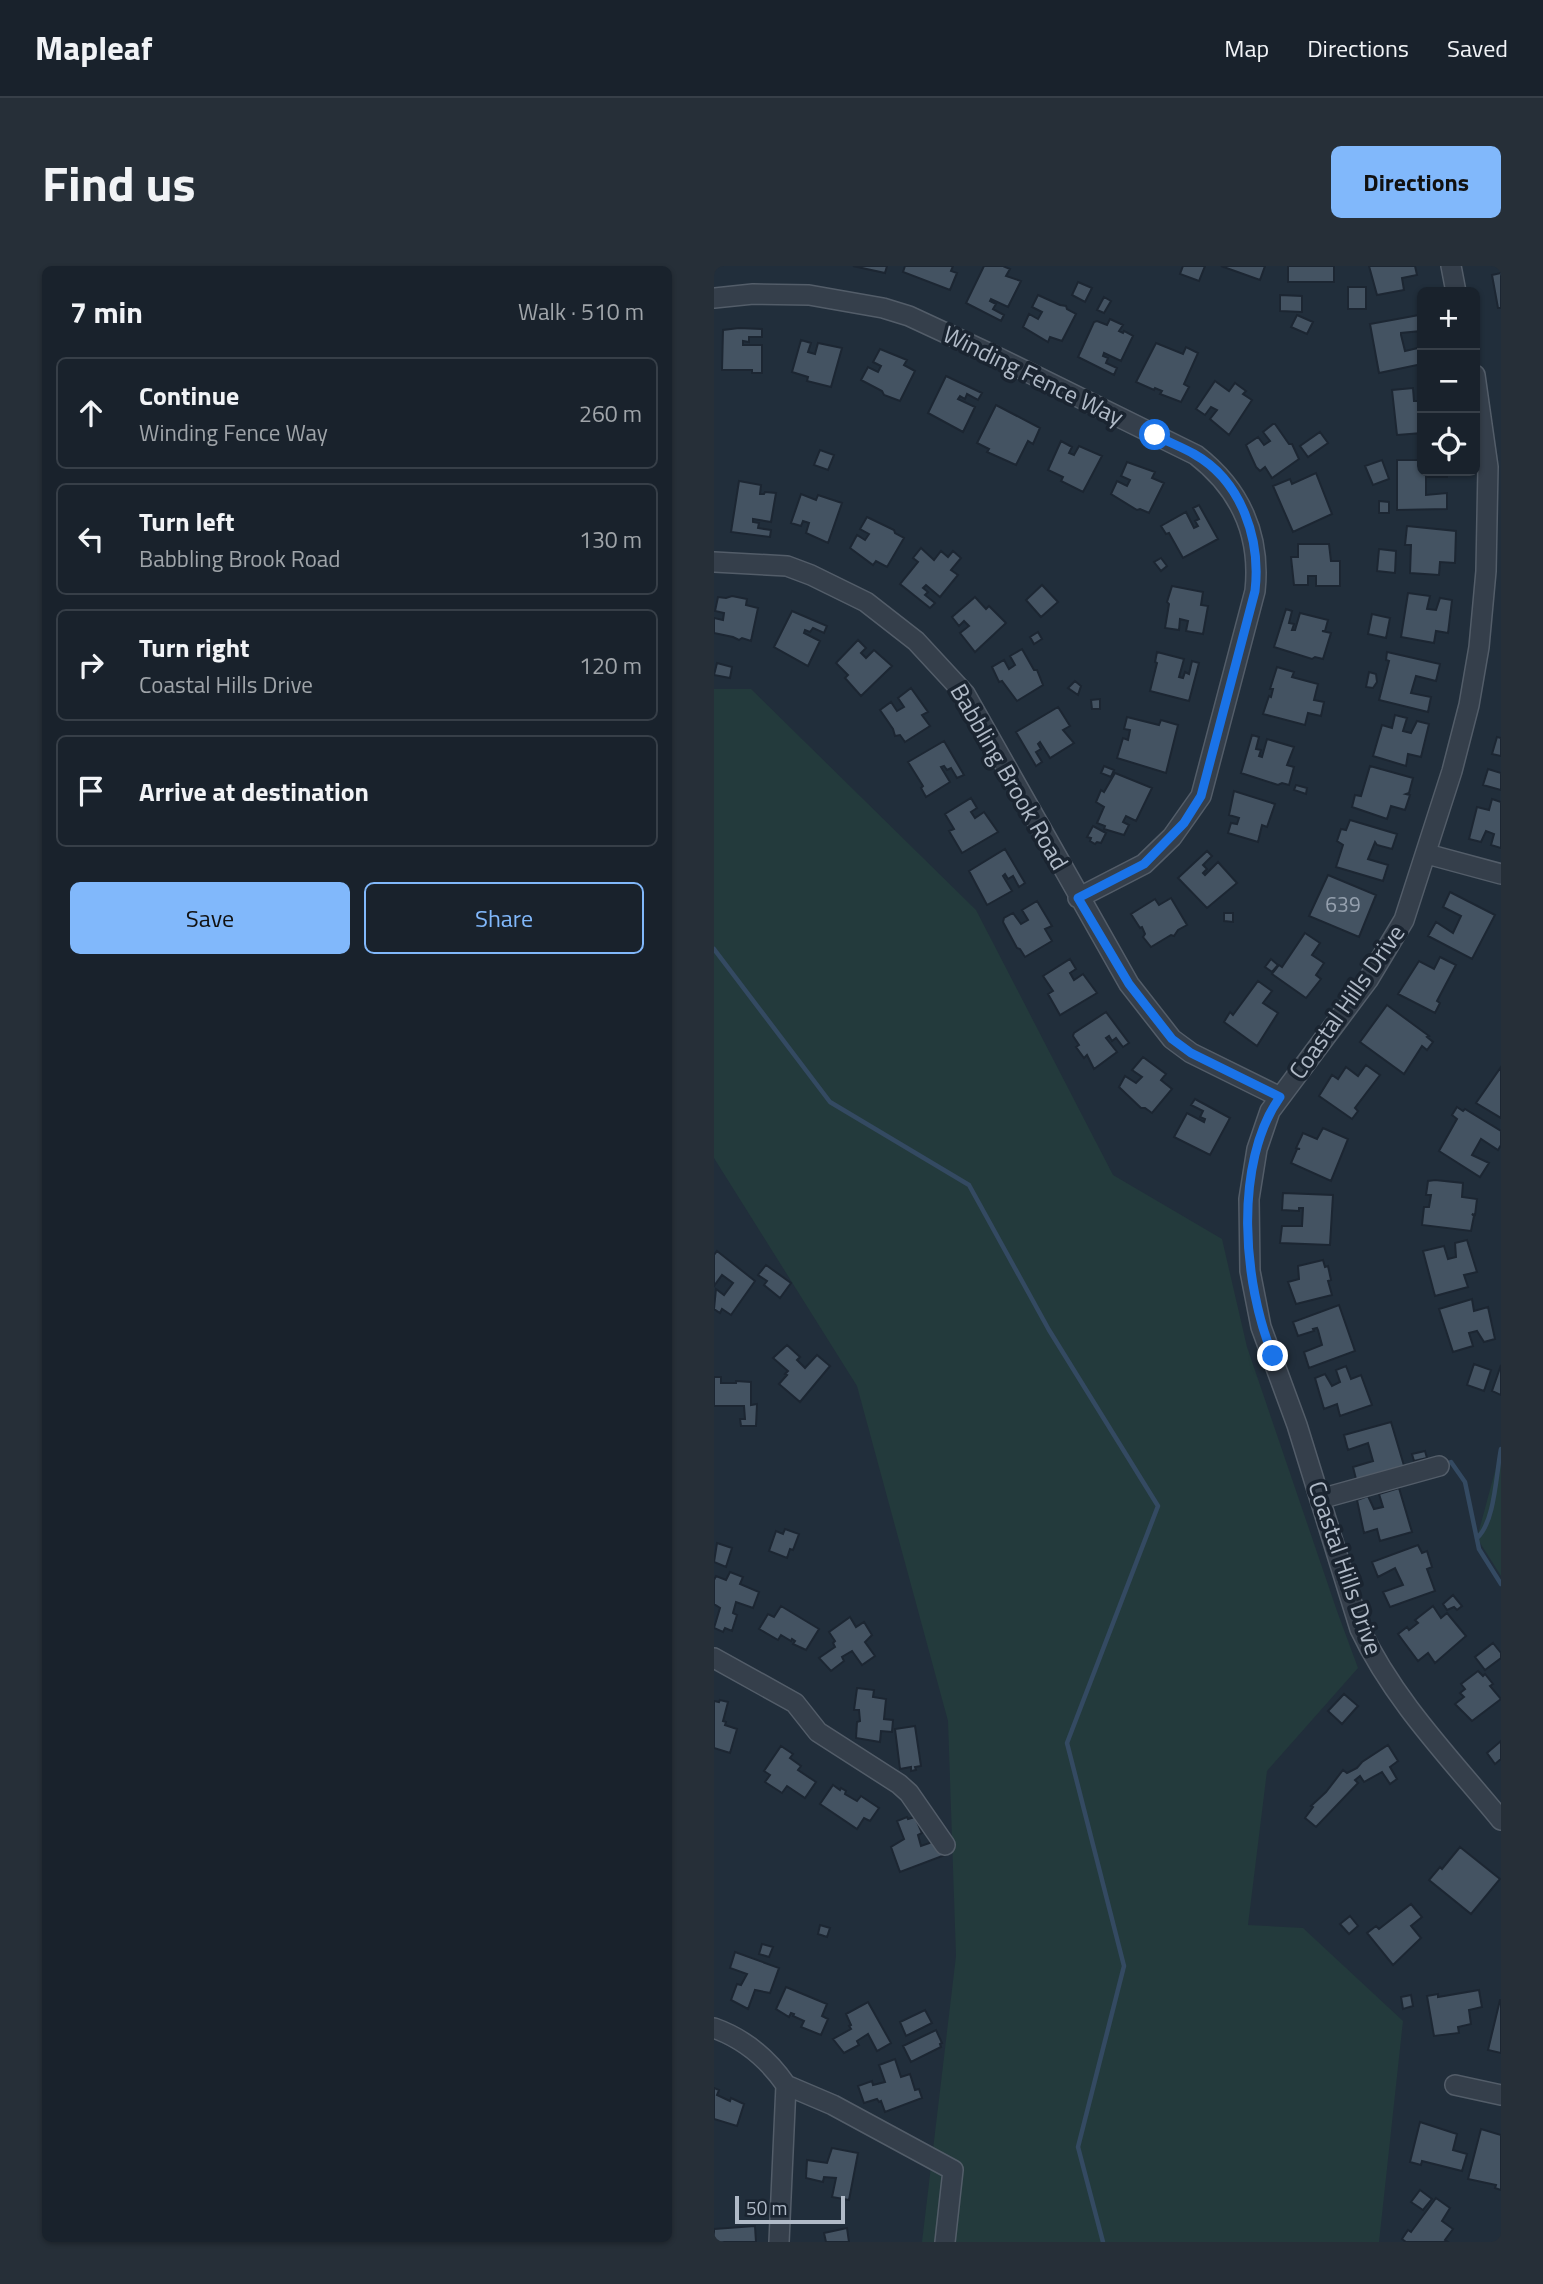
<!DOCTYPE html>
<meta charset="utf-8">
<style>
:root{--surface:#19222c;--page:#262f38;--text:#f1f3f6;--muted:#9fa4a9;--line:#373f48;--accent:#81b8fb}
body{margin:0;font-family:"Titillium Web",sans-serif;background:var(--page);color:var(--text)}
.controls{position:absolute;right:21px;top:21px;display:grid;overflow:hidden;border-radius:10px;box-shadow:0 2px 5px #0004}
.controls button{width:63px;height:63px;display:grid;place-items:center;padding:0;border:0;border-bottom:2px solid var(--line);background:var(--surface);color:var(--text);font:35px sans-serif}
.scale{position:absolute;left:21px;bottom:18px;width:110px;box-sizing:border-box;padding-left:7px;border:4px solid #b0bac7;border-top:0;font-size:19px;line-height:24px;white-space:nowrap;color:#b0bac7;-webkit-text-stroke:5px #1a2430;paint-order:stroke}
.stop{position:absolute;width:21px;height:21px;margin:-16px;border:5px solid #1a73e8;border-radius:50%;background:#fff}
.stop.end{background:#1a73e8;border-color:#fff;box-shadow:0 2px 7px #0008}
.list{margin:0;padding:0;list-style:none}
h2{display:flex;justify-content:space-between;align-items:center;height:91px;margin:0;padding:0 28px;font-size:30px}
h2 small{font-size:23px;font-weight:400;color:var(--muted)}
.list li{display:grid;grid-template-columns:46px 1fr auto;gap:21px;align-items:center;box-sizing:border-box;height:112px;margin:0 14px 14px;padding:0 14px;border:2px solid var(--line);border-radius:10px}
.list b{display:block;font-size:26px;white-space:nowrap}
.list p{margin:0;font-size:23px;white-space:nowrap;color:var(--muted)}
.list em{font-size:23px;font-style:normal;color:var(--muted)}
.actions{display:flex;gap:14px;padding:21px 28px}
.actions a{flex:1;padding:16px 0;border:2px solid var(--accent);border-radius:10px;text-align:center;font-size:24px;color:var(--accent)}
.actions .main{background:var(--accent);color:#111}
.icon{flex:none;width:38px;height:38px;fill:none;stroke:currentColor;stroke-width:2;stroke-linecap:round;stroke-linejoin:round}
.map{position:relative;flex:none;width:787px;height:1976px;overflow:hidden;border-radius:10px}
header{display:flex;align-items:center;gap:42px;box-sizing:border-box;height:98px;padding:0 35px;background:var(--surface);border-bottom:2px solid var(--line)}
header strong{font-size:33px}
nav{display:flex;gap:38px;margin-inline-start:auto;font-size:24px}
.intro{display:flex;align-items:center;justify-content:space-between;box-sizing:border-box;height:168px;padding:0 42px}
h1{margin:0;font-size:49px}
.button{padding:18px 32px;border-radius:10px;background:var(--accent);color:#111;font-size:24px;font-weight:700}
main{display:flex;gap:42px;padding:0 42px}
aside{flex:1;background:var(--surface);border-radius:10px;box-shadow:0 2px 5px #0004}
.map>svg:first-child{display:block}
.green{fill:#233a3c}
.lines{fill:none;stroke-linecap:round;stroke-linejoin:round}
.stream{stroke:#344a62;stroke-width:4.5}
.building{fill:#445362;stroke:#1c2632;stroke-width:2}
.minor-casing{stroke:#535d69;stroke-width:22}
.minor{stroke:#353f4b;stroke-width:19}
.route{stroke:#1a73e8;stroke-width:9}
.labels{text-anchor:middle;stroke-width:7;stroke-linejoin:round;paint-order:stroke}
.number-label{font-size:21px;fill:#95a0ae}
.street-label{font-size:24px;fill:#b0bac7;stroke:#1a2430}
</style>
<header>
<strong>Mapleaf</strong>
<nav><a>Map</a><a>Directions</a><a>Saved</a></nav>
</header>
<div class="intro"><h1>Find us</h1><a class="button">Directions</a></div>
<main>
<aside>
<h2>7 min<small>Walk · 510 m</small></h2>
<ul class="list">
<li><svg class="icon" aria-label="ahead" viewBox="0 0 24 24"><path d="M12 20V5M6 11l6-6 6 6"/></svg><div><b>Continue</b><p>Winding Fence Way</p></div><em>260 m</em></li>
<li><svg class="icon" aria-label="left" viewBox="0 0 24 24"><path d="M17 20v-9H6M10 6l-5 5 5 5"/></svg><div><b>Turn left</b><p>Babbling Brook Road</p></div><em>130 m</em></li>
<li><svg class="icon" aria-label="right" viewBox="0 0 24 24"><path d="M7 20v-9h11M14 6l5 5-5 5"/></svg><div><b>Turn right</b><p>Coastal Hills Drive</p></div><em>120 m</em></li>
<li><svg class="icon" aria-label="arrive" viewBox="0 0 24 24"><path d="M6 21V4h12l-3 4 3 4H6"/></svg><div><b>Arrive at destination</b></div></li>
</ul>
<div class="actions"><a class="main">Save</a><a>Share</a></div>
</aside>
<div class="map">
<svg width="787" height="1976" viewBox="0 0 787 1976">
<rect width="100%" height="100%" fill="#212e3b"/>
<path class="green" d="M0 423H37L262 644 399 909 508 973 533 1081 623 1345 644 1402 553 1505 534 1659 589 1662 689 1755 665 1976H208L242 1690 234 1455 143 1120 0 892Z
M787 1183V1310L763 1272Z"/>
<g class="lines">
<path class="stream" d="M0 683 116 836 255 919 335 1064 444 1240 353 1477 410 1700 364 1881 389 1976
M729 1199 737 1196 751 1216 765 1283 787 1318
M763 1272C781 1256 782 1208 787 1183"/>
</g>
<path class="building" d="M139 0H173L171 7Z
M191 0H239L237 5 243 7 236 24 189 6Z
M270 0H289L296 3 292 10 307 15 294 41 277 33 276 35 282 38 279 43 290 49 287 55 252 37Z
M469 0H491L485 15 466 8Z
M507 0H551L546 14Z
M574 0H620V16H574Z
M655 0H701L703 9 688 12 690 24 663 29Z
M787 7V42H784L778 9Z
M364 16 378 22 371 36 358 29Z
M634 21H652V43H634Z
M324 29 346 39 352 40 353 43 362 48 348 75 336 71 334 76 309 61 315 48 324 53 328 46 318 41Z
M566 29 588 30V46L566 45Z
M390 31 397 35 390 47 383 44Z
M583 49 599 56 593 68 577 61Z
M705 49 707 65 687 67V69L691 85 708 81V98L665 107 656 58Z
M396 53 409 59 405 65 409 67 410 65 419 70 407 95 390 87 389 90 394 92 392 97 403 102 400 109 364 91 380 56 383 55 393 59Z
M25 62 48 63V71H35V76L29 75V79H48V107H38V104H8L9 64Z
M87 74 97 77 94 86 101 88 104 77 128 82 117 121 93 115 94 111 78 106Z
M442 77 469 88 472 81 484 87 470 118 475 121 467 136 446 128 448 125 441 122 440 124 422 116Z
M166 83 193 94 190 99 201 105 186 135 170 129 168 125 147 114 154 101 164 106 167 100 159 96Z
M232 110 268 127 264 134 253 128 251 133 246 130 244 133 261 141 249 166 214 147Z
M501 115 515 125 521 117 532 125 529 128 538 134 515 169 496 153 503 144 497 141 491 149 482 143Z
M699 122 700 135H708V167L683 169 678 124Z
M282 139 326 162 319 178 314 175 302 199 273 186 275 183 263 177Z
M559 158H561L575 178H578L585 193 558 212 551 201 546 205 542 201 532 179 544 171 550 179 556 175 549 166Z
M606 166 614 177 594 191 586 180Z
M347 175 358 181 355 187 360 189 365 180 388 190 369 226 347 215 349 211 334 204Z
M106 184 120 189 114 204 100 199Z
M668 194 675 213 659 219 651 200Z
M683 194H708V205H733V211H712V229L733 227V243L683 244Z
M413 196 441 206 438 212 450 217 435 247 426 243 423 244 397 228 403 215 413 220 416 214 407 210Z
M602 207 618 248 579 266 559 220 576 213 578 218Z
M25 215 47 219 46 228H50L51 226 62 227 57 256 39 253V256L45 257 44 262 57 264 56 271 17 266Z
M87 228 102 234 104 229 128 237 114 277 92 267 95 257 89 255 87 260 77 257Z
M665 235 675 236V247H665Z
M485 239 504 273 469 292 455 267 452 268 447 260 472 246 480 262 484 260 481 255 485 253 479 242Z
M153 251 180 264 181 267 190 272 173 301 162 295 159 299 136 282 143 269 151 274 155 268 146 263Z
M693 260 742 265 741 297 726 296 725 309 696 307 697 279H691Z
M584 278H615L617 295H626V320H602V310H594V319H580L577 291H584Z
M207 282 220 294 227 285 234 291 239 285 247 292 237 304 244 309 226 331 212 319 209 322 214 326 211 329 221 337 216 342 186 318 204 296 199 292Z
M665 283 682 285 681 307 663 305Z
M447 292 453 300 447 305 440 296Z
M328 319 344 336 327 351 312 334Z
M458 320 489 326 487 339 494 340 489 368 472 365 474 355 466 353 465 364 451 362 455 338 453 336Z
M694 327 716 330 713 343 722 344 726 332 738 334 734 367 722 365 720 377 687 371Z
M18 330 33 333 32 339 44 342 37 375 28 372 25 374 19 371 0 367V352L9 354 10 347 1 345 4 331 12 332Z
M261 331 272 343 275 340 292 357 261 386 246 367 255 360 250 355 245 360 238 351Z
M572 343 578 345 575 357 580 358 578 364H581L586 347 614 354 611 365H608L617 367 609 393 601 391 598 393 560 381Z
M78 345 113 360 110 367 99 362 96 366 91 364 90 367 106 375 94 400 60 381Z
M658 348 676 352 672 372 654 368Z
M324 366 328 373 320 378 316 371Z
M144 374 152 382 147 387 152 392 160 384 178 400 147 430 131 412 134 409 122 397Z
M308 383 320 404H323L329 419 303 435 288 415 285 416 278 401 290 394 295 403 301 399 296 390Z
M443 386 470 393 465 411 469 412 471 406 475 408 478 395 485 397 475 435 436 425 443 397 441 396Z
M673 386 726 398 722 415 702 410 697 427 717 431 714 446 665 434 675 395 672 394Z
M3 397 18 401 16 412 0 409Z
M563 401 580 406 578 411 604 418 600 434 610 436 607 450 594 447 591 459 549 448 555 430 557 431 559 423H556Z
M655 406 662 408 663 416 659 422 652 421Z
M361 415 367 420 364 429 354 422Z
M197 422 214 446 208 449 216 460 191 476 186 469 181 470 179 463 166 444 177 436 183 445 190 441 184 432Z
M386 433V443H378L377 434Z
M344 441 356 460 349 464 360 477 336 492 326 476 324 478 327 483 322 486 328 496 322 500 302 466Z
M681 449 693 452 689 465 697 467 703 455 715 458 707 491 694 488 692 500 659 490 668 459 678 462Z
M413 451 445 459 447 454 464 459 452 507 403 492 409 472 414 474 416 464 410 463Z
M538 469 545 471 542 483 547 484 545 490 548 491 553 473 580 481 573 499 580 501 575 519 568 517 564 519 527 507Z
M783 471 787 472V490L778 488Z
M230 475 250 509 243 512 237 502 233 504 230 500 227 501 236 516 212 531 207 522 209 520 194 496Z
M390 500 400 504 397 511 387 507Z
M656 500 699 512 695 527 692 528 696 529 691 544 677 540 673 553 638 541 641 529 647 530Z
M774 503 787 507V524L769 519Z
M401 507 438 522 422 555 412 550 409 556 415 559 410 569 390 563 391 560 383 557 390 541 382 536 387 524 390 526Z
M582 519 593 522 592 528 580 524Z
M520 525 561 538 553 561 548 559 544 576 514 567 517 557 523 558 525 552 515 549Z
M257 532 263 542 257 546 261 552 270 546 284 566 248 587 235 565 240 563 231 548Z
M778 533 787 536V582L777 579 780 568 772 565 767 576 755 573 763 541 775 544Z
M636 554 683 568 678 583 663 579 661 576 654 593 674 599 669 615 622 601 629 579 623 575 627 563 632 564Z
M379 560 392 567 387 577 383 576 381 578 376 575 377 572 373 571Z
M291 583 311 617 305 621 299 610 294 613 291 608 289 610 298 625 273 639 255 605Z
M493 585 498 590 489 599 493 603 489 607 491 609 504 596 523 617 493 642 464 612Z
M614 609 662 629 645 671 595 650Z
M736 626 781 649 758 693 714 670 722 656 739 667 747 650 729 641Z
M457 632 473 659 464 664 460 670 457 669 437 681 429 671 431 668 428 661 426 662 417 648 441 633 445 639Z
M323 635 338 660 331 663 338 675 311 691 306 683 303 682 289 656 290 652 299 647 307 658 314 654 308 644Z
M510 647H519V656L510 655Z
M591 667 606 677 598 689 610 697 602 709 607 713 592 732 558 708 565 699 568 701Z
M726 691 742 699 723 735 726 737 721 747 684 728 705 695 720 703Z
M356 693 362 703 356 707 360 714 369 708 383 727 346 749 334 728 339 725 329 710Z
M557 693 564 699 558 706 551 701Z
M544 715 558 725 549 737 564 747 543 780 510 756 516 746 519 749Z
M673 739 715 770 713 771 719 776 713 784 708 780 690 808 646 776Z
M392 746 415 777 409 781 402 772 398 775 395 770 392 772 403 786 380 803 373 789 370 792 362 781 365 779 359 770 360 767Z
M429 791 452 808 447 814 458 823 438 847 431 842H427L405 821 411 810 422 817 428 811 418 804Z
M652 799 666 809 641 842 644 845 638 853 605 830 618 809 624 813 632 801 644 810Z
M787 801V852L762 837Z
M481 833 516 852 496 889 460 871 473 847 490 856 491 853 486 851 489 845 477 839Z
M743 841 749 845 751 843 787 865V879L784 884 767 873 758 889 775 897 766 911 725 885 743 853 738 849Z
M609 862 634 873 617 915 577 897 583 883H586L582 882 589 867 603 873Z
M721 914 749 917 748 931 763 933 761 949 758 948 760 950 757 965 708 959 710 941H715L717 929H712L714 915Z
M569 927 619 929 616 979 566 977 568 960H588L589 942H585V945L568 944Z
M753 974 763 1006 750 1009 754 1021 721 1030 709 985 730 980 734 993 742 991 741 977Z
M3 985 41 1015 17 1049 8 1043 6 1047 0 1043 2 1023 10 1029 19 1017 8 1009 0 1020V989Z
M609 994 611 1001 614 1000 617 1014 614 1015 618 1029 582 1038 574 1016 585 1013 584 1000Z
M52 999 77 1017 66 1032 50 1019 53 1015 44 1009Z
M758 1033 760 1045 774 1041 781 1073 770 1076 763 1065 755 1067 759 1080 739 1086 725 1043Z
M625 1039 641 1085 595 1102 590 1086 608 1079 604 1064 603 1062 599 1063 600 1065 584 1070 579 1056Z
M73 1079 86 1091 83 1094 91 1102 103 1089 116 1100 86 1136 65 1118 73 1109 71 1108 74 1105 59 1092Z
M760 1098 777 1104 770 1125 753 1119Z
M787 1099V1129L778 1125Z
M632 1100 637 1113 647 1109 658 1139 626 1150 623 1138 610 1143 601 1112 611 1108 618 1120 626 1116 622 1104Z
M0 1111H7V1117H22V1115L37 1116V1139L43 1138 42 1160H27L26 1153H31L30 1140H0Z
M677 1156 691 1203 643 1217 639 1201 659 1195 654 1177 634 1184 630 1169Z
M711 1185 713 1192 700 1195 698 1188Z
M685 1222 698 1266 666 1275 663 1263 650 1267 643 1234 654 1230 660 1243 669 1241 665 1228Z
M71 1263 85 1268 79 1284 76 1283 73 1292 55 1285 62 1265 69 1268Z
M3 1277 18 1282 12 1301 0 1296Z
M704 1279 708 1287 713 1285 718 1301 713 1303 721 1325 676 1341 669 1326 689 1319 681 1302 664 1311 658 1296Z
M16 1306 29 1311 26 1318 45 1326 39 1342 22 1336 19 1347 23 1349 18 1365 11 1362 9 1366 0 1362 6 1342 0 1338V1314L2 1310 12 1314Z
M739 1329 748 1340 743 1344 740 1341 733 1344 729 1338Z
M67 1340 105 1363 92 1384 79 1378 81 1375 78 1373 77 1375 67 1369 64 1374 45 1363 54 1348 60 1351Z
M719 1340 727 1352 733 1347 752 1370 721 1397 714 1387 704 1395 684 1368 693 1361 695 1364 704 1357 701 1354Z
M136 1351 142 1361 150 1356 158 1369 151 1376 161 1390 148 1399 138 1385 128 1391 130 1395 117 1405 105 1392 121 1381 119 1377 121 1375 115 1366Z
M779 1377 787 1387V1392L771 1404 761 1391Z
M764 1405 769 1410 771 1408 779 1418 776 1420 787 1433 758 1455 741 1438 750 1431 746 1427 751 1423 747 1418Z
M143 1422 160 1424 159 1431 172 1433 170 1453 179 1454 178 1466 167 1465 166 1476 142 1472 143 1456 146 1455 145 1444H140Z
M630 1428 644 1440 628 1458 614 1445Z
M6 1434 14 1436 9 1455 12 1456 11 1459 23 1463 16 1487 0 1482V1435L5 1436Z
M201 1460 207 1500 201 1501 202 1504 197 1505V1501L186 1503 181 1463Z
M787 1475V1493L781 1498 773 1487Z
M674 1479 684 1495 676 1501 683 1513 676 1518 668 1506 650 1516 646 1510 641 1514 644 1517 602 1561 591 1552 599 1541 597 1540 612 1526 629 1504 633 1507 643 1502 648 1496Z
M67 1480 79 1488 76 1492 87 1500 84 1504 102 1516 91 1532 73 1520 68 1527 51 1516 56 1509 50 1505Z
M119 1519 126 1524 127 1522 132 1525 131 1528 143 1535 147 1530 165 1542 156 1555 150 1552 143 1563 106 1538Z
M193 1551 194 1553 201 1551 208 1567 204 1569 207 1580 224 1574 231 1589 186 1606 177 1581 190 1573 183 1555Z
M746 1581 786 1613 757 1648 715 1614 726 1601 728 1603Z
M697 1638 708 1651 697 1660 707 1672 679 1699 653 1667 662 1660 665 1663Z
M636 1650 644 1660 635 1668 626 1658Z
M106 1659 116 1662 113 1671 104 1668Z
M48 1678 59 1681 55 1691 45 1688Z
M21 1686 65 1702 56 1727 41 1724 34 1743 17 1734 23 1718 27 1719 33 1708 16 1702Z
M72 1721 113 1738 108 1750 114 1753 107 1769 87 1761 90 1755 79 1750 80 1748 77 1747 75 1751 62 1743Z
M765 1724 768 1741 755 1744 757 1758 744 1761 745 1767 720 1770 713 1730 724 1728V1731Z
M697 1729 699 1740 689 1743 687 1731Z
M786 1734H787V1787L774 1784Z
M154 1736 177 1777 163 1785 154 1768 143 1775 145 1779 130 1787 119 1773 137 1763 135 1760 137 1759 132 1748Z
M211 1744 218 1757 192 1770 186 1756Z
M222 1764 228 1777 226 1778 227 1781 197 1796 189 1780Z
M181 1793 187 1811 196 1808 201 1824 205 1823 208 1832 171 1846 167 1835 165 1836 163 1833 150 1837 144 1820 158 1815 159 1819 171 1816 165 1799Z
M0 1822 5 1824 3 1829 16 1835 17 1832 30 1838 23 1860 0 1853Z
M706 1856 743 1868 739 1884 753 1888 748 1905 708 1895 707 1899 696 1896Z
M767 1863 787 1869V1924L781 1922 782 1919 754 1913Z
M118 1882 144 1887 135 1934 118 1931 122 1912 110 1911 109 1916 92 1912 93 1894 113 1897Z
M706 1924 718 1933 709 1944 697 1936Z
M722 1932 736 1942 728 1955 739 1963 731 1974 734 1976H692L688 1973 694 1964 697 1966Z
M41 1960 42 1976H0V1963Z
M133 1962 135 1976H112L110 1967Z"/>
<g class="lines">
<g class="minor-casing">
<path id="minor" d="M737 0 742 26
M0 32 39 28 95 29 169 42 195 50 279 89 482 189C526 223 547 269 541 325L487 530 458 571 430 598 364 632
M761 109 774 201 772 305 765 381 755 439 738 505 690 654 654 714 556 845 543 883 535 933 536 1005 547 1061 583 1159 646 1363C680 1435 737 1493 787 1554
M0 296 73 300 97 309 152 336 202 375 251 428 415 718 458 773 477 787 566 831
M713 588 787 608
M606 1233 725 1200
M0 1392 81 1437 104 1466 185 1518 195 1527 231 1579
M0 1762C31 1773 54 1793 72 1819
M72 1819 119 1839 239 1904 231 1976
M741 1819 787 1829
M65 1976 72 1819"/>
</g>
<use href="#minor" class="minor"/>
</g>
<g class="lines">
<path class="route" d="M441 169C454 176 468 181 480 188 528 215 547 274 541 325L487 530 470 557 430 598 364 632 415 718 458 773 477 787 566 831C519 897 529 1018 559 1090"/>
</g>
<g class="labels">
<g class="number-label">
<text x="629" y="646">639</text>
</g>
<g class="street-label">
<text transform="translate(319 110) rotate(26)" y="8">Winding Fence Way</text>
<text transform="translate(295 511) rotate(60)" y="8">Babbling Brook Road</text>
<text transform="translate(633 736) rotate(-55)" y="8">Coastal Hills Drive</text>
<text transform="translate(631 1302) rotate(71)" y="8">Coastal Hills Drive</text>
</g>
</g>
</svg>
<div class="controls">
<button>+</button>
<button>−</button>
<button><svg class="icon" aria-label="locate" viewBox="0 0 24 24"><circle cx="12" cy="12" r="6"/><path d="M12 2v4M12 18v4M2 12h4M18 12h4"/></svg></button>
</div>
<div class="scale">50 m</div>
<div class="stop" style="left:441px;top:169px"></div>
<div class="stop end" style="left:559px;top:1090px"></div>
</div>
</main>
